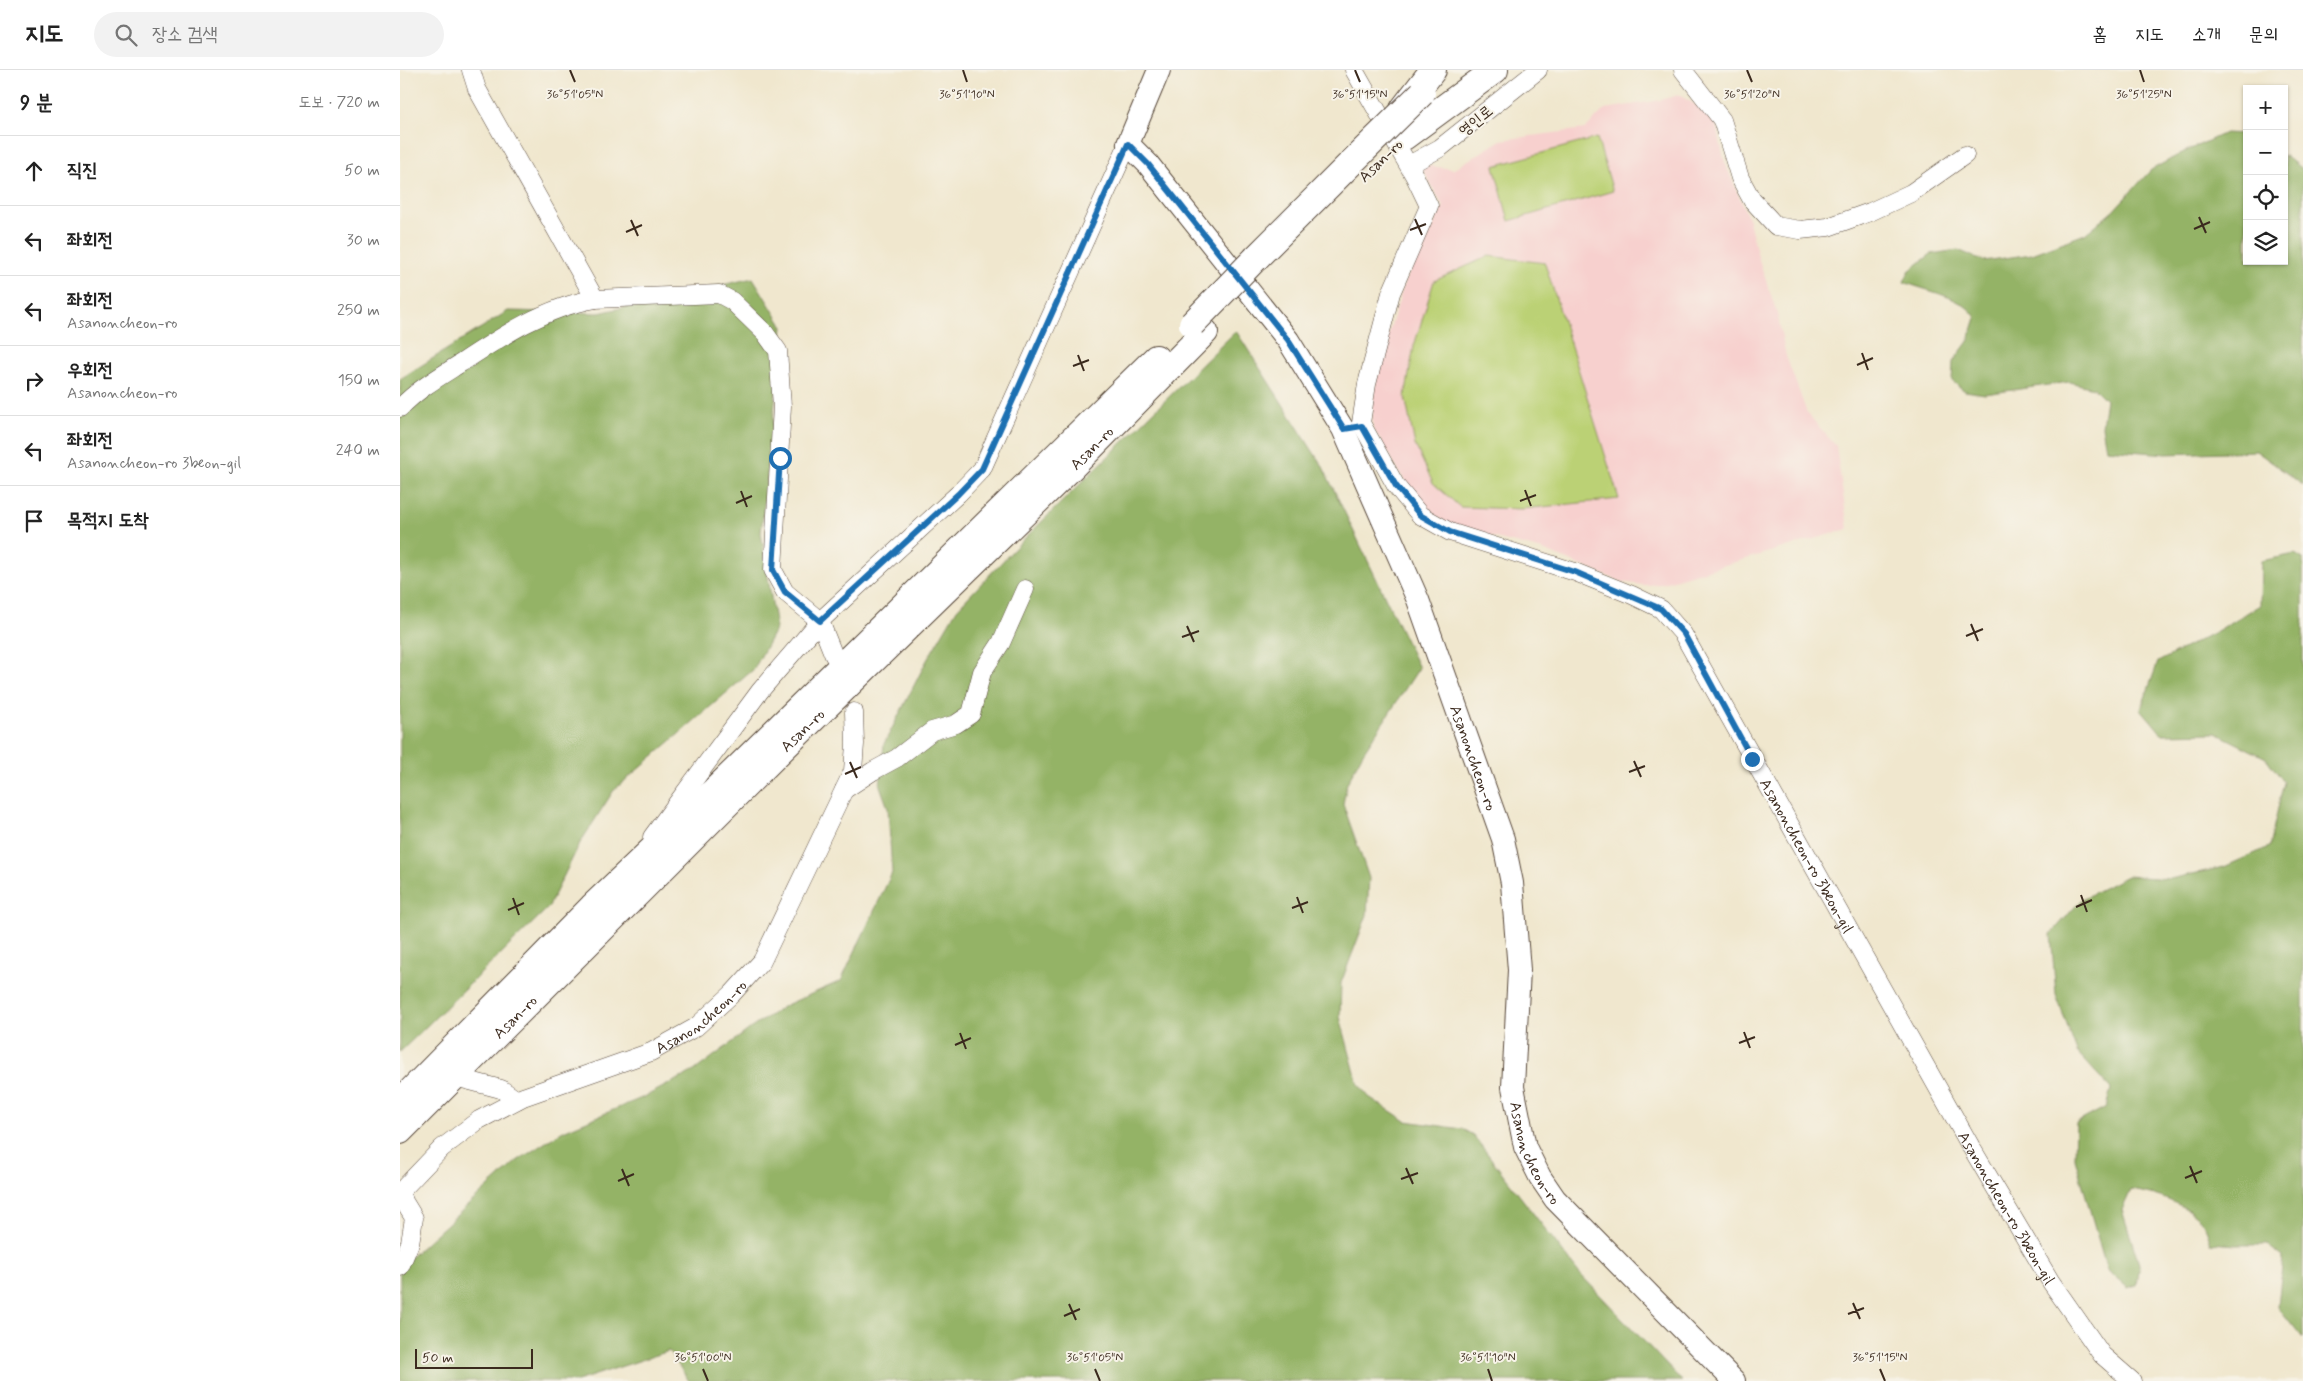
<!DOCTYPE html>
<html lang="ko">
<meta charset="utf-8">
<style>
:root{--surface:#fff;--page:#f2f2f2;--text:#222;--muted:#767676;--line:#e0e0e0}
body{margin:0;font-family:Mynerve,"Poor Story",sans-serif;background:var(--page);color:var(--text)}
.controls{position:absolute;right:15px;top:15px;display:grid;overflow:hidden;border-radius:0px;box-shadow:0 1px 4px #0004}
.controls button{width:45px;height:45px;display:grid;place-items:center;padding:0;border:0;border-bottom:1px solid var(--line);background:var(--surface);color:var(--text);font:25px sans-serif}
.scale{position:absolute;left:15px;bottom:12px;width:118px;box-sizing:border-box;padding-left:5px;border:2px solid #3b2a1e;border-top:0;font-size:14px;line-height:18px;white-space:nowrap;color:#3b2a1e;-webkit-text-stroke:4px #f7f3e8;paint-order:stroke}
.stop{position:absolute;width:15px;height:15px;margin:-11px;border:4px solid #1f6fb2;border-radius:50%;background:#fff}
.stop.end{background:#1f6fb2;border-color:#fff;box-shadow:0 1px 5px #0008}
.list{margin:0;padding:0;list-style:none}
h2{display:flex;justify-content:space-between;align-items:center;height:65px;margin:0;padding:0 20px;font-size:21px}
h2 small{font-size:16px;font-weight:400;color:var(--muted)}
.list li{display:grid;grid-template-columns:32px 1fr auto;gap:15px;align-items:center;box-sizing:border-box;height:70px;padding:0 20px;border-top:1px solid var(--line)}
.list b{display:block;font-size:19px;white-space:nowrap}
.list p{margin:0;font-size:16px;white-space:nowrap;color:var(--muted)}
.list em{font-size:16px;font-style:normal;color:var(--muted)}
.icon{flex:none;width:28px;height:28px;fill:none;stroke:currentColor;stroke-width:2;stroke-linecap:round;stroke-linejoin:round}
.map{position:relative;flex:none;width:1903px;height:1311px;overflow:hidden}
header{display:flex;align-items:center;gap:30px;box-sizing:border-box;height:70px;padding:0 25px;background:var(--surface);border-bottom:1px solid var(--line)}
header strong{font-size:24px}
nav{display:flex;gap:28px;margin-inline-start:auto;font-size:18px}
.search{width:350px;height:45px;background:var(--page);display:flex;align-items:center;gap:12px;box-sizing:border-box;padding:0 18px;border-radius:28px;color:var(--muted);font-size:19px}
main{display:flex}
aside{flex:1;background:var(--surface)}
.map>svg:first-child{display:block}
.built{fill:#f7d0ce}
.green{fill:#bbd175;stroke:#7b7e4a}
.forest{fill:#94b366;stroke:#686e42}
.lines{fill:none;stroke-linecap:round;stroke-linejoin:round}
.minor-casing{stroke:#564638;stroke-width:19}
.major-casing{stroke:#564638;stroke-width:24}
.highway-casing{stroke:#564638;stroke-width:28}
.minor{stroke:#fff;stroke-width:18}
.major{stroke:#fff;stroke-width:22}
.highway{stroke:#fff;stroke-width:26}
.highway-bridge-casing{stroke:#564638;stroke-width:28;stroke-linecap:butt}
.highway-bridge{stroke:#fff;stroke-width:26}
.route{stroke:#1f6fb2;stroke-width:6}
.ticks{fill:none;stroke:#3b2a1e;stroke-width:2}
.labels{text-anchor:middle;stroke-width:4;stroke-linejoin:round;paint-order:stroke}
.street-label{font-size:16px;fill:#3b2a1e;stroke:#f7f3e8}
.ticks-label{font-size:12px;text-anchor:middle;fill:#3b2a1e;stroke:#f7f3e8;stroke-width:4;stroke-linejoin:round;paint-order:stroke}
</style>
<header>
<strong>지도</strong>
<div class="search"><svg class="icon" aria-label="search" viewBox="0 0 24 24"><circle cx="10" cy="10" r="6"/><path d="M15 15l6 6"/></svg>장소 검색</div>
<nav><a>홈</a><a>지도</a><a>소개</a><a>문의</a></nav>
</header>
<main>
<aside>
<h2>9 분<small>도보 · 720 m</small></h2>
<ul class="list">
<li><svg class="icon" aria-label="ahead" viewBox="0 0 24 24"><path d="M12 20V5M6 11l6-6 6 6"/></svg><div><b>직진</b></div><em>50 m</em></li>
<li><svg class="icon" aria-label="left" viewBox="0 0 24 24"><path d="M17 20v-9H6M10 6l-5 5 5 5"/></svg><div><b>좌회전</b></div><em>30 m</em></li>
<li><svg class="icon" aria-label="left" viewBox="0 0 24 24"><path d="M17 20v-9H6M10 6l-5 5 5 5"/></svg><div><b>좌회전</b><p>Asanoncheon-ro</p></div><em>250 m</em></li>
<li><svg class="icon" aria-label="right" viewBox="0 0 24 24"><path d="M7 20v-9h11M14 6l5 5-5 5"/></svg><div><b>우회전</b><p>Asanoncheon-ro</p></div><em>150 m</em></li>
<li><svg class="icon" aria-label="left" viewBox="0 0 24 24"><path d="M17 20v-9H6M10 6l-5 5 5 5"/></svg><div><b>좌회전</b><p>Asanoncheon-ro 3beon-gil</p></div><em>240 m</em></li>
<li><svg class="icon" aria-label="arrive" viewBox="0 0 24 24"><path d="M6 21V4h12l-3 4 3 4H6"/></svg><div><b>목적지 도착</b></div></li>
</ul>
</aside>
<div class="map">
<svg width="1903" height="1311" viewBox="0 0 1903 1311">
<rect width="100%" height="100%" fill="#f7f3e8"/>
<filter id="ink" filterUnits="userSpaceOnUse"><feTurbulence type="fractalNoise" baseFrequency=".02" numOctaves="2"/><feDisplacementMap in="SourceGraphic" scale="10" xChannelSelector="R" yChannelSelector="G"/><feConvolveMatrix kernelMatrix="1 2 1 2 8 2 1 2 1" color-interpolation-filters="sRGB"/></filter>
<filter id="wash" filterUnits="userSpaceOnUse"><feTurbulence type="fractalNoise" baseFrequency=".0096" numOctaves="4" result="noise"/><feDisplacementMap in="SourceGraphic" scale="20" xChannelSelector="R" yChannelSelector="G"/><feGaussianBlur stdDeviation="1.12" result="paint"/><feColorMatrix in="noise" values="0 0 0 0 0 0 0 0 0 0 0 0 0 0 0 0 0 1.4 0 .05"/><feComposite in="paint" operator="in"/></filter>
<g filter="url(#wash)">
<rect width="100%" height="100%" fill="#f0e7ce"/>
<path class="built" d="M1279 25 1314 46 1325 93 1348 147 1358 187 1377 243 1386 286 1407 343 1436 376 1448 459 1260 514 1243 515 1222 512 1143 480 1053 457 1028 442 1013 425 973 358 972 334 978 298 1005 211 1043 136 1020 95 1054 99 1101 70 1185 59 1205 39 1256 31Z"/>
<path class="green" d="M1197 68 1213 121 1109 151 1094 96Z
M1089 186 1145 193 1219 429 1122 439 1060 437 1033 413 1015 375 1005 327 1014 276 1034 211Z"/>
<path class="forest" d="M1825 63 1847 64V191H1884V85L1903 100V415L1856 381 1766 384 1706 379 1702 356 1706 330 1694 318 1669 312 1585 324 1565 321 1552 311 1553 292 1569 270 1576 248C1565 227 1526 221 1504 212L1509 201 1531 184 1558 180 1584 191 1632 184 1685 164 1713 141 1751 100 1782 83Z
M353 208 383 257 361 463 376 558 354 599 214 720 180 773 148 838 0 982V309L108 241 199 243Z
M836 261 923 397 1019 598 963 683 947 713 943 734 969 808 967 845 941 913 940 947 958 1014 969 1027 1006 1051 1062 1059 1073 1065 1179 1203 1282 1311H289L269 1281 177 1311H0V1197L5 1192 117 1091 163 1061 244 1027 294 1001 351 958 386 935 441 911 492 803 488 738 480 716 484 674 527 590 557 539 619 474Z
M1895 484 1903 489V1268L1878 1237 1883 1187 1867 1175H1837L1811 1173C1809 1167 1807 1160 1804 1155 1791 1135 1753 1123 1731 1120L1722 1140 1739 1194 1736 1215 1728 1218 1707 1200 1675 1088 1676 1053 1706 1037 1711 1019 1677 982 1656 925 1651 864 1682 829 1727 806 1770 809 1824 797 1869 777 1884 712 1866 688 1816 663 1762 664 1741 639 1758 592 1817 561 1860 535 1861 491Z"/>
</g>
<g filter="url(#ink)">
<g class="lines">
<g class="minor-casing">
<g id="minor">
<path d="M71 0 77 19 195 229"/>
<path id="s1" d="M954 0 1015 107 1029 136 991 223 967 314 961 353 996 416 1020 445 1050 462 1175 502 1232 525 1261 539 1283 564 1571 1077 1651 1212 1702 1285 1732 1311"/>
<path d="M1283 0 1322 50 1340 108 1352 130 1376 156 1400 160 1428 157 1470 142 1511 123 1565 85"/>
<path d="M1009 95 1040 78 1138 0"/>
<path d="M0 338C18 319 39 307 61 293 102 266 146 237 195 229L319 224 332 231 365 263 378 281 382 336 373 500 385 522 420 551 434 586"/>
<path d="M444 720 473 701 497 688 532 661 556 654 571 644 582 602 601 573 625 519"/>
<path d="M252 767 360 621 420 551 558 424 582 399 728 74"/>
<path d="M55 1007 101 1019 117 1030"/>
<path id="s2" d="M0 1122 42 1078 79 1050 123 1027 251 982 296 957 332 924 362 891 453 701 455 674 454 642"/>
<path d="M0 1125 14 1148 10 1173 0 1197"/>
</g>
</g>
<g class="major-casing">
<g id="major">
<path id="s3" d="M759 0 728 74 748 94 888 270 943 359 1018 530 1103 769 1112 813 1119 900 1113 1017 1125 1077 1140 1107 1155 1129 1334 1311"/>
</g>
</g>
<g class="highway-casing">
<g id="highway">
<path d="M1003 39 1033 0"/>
<path d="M1004 67 1095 0"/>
<path d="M856 188 952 92"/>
<path d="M0 1032 192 837 315 720 756 288"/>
<path id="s4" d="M0 1061 376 685 672 397 805 262"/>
</g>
</g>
<use href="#minor" class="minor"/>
<use href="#major" class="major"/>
<use href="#highway" class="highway"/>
<g class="highway-bridge-casing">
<path id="highway-bridge" d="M952 92 1022 23
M792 254 856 188"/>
</g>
<use href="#highway-bridge" class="highway-bridge"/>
</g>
</g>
<g class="lines" filter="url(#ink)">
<path class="route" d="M380 388 373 500 385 522 420 551 558 424 582 399 728 74 748 94 888 270 944 359 962 356 996 416 1020 445 1050 462 1175 502 1261 539 1284 564 1352 689"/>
</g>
<path class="ticks" d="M170 0 175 12M563 0 567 12M955 0 960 12M1347 0 1352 12M1740 0 1744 12M1799 147 1806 163M1015 149 1022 165M231 150 238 166M1794 159 1810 152M1010 160 1026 154M226 162 242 155M1462 283 1468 300M678 285 684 301M1457 295 1473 288M673 296 689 290M1125 420 1131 436M341 421 347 437M1120 431 1136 425M336 433 352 426M1571 554 1578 571M787 556 794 572M1566 566 1583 559M782 567 799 561M1234 691 1241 707M450 692 457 708M1229 702 1245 696M445 704 461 697M1681 825 1687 842M897 827 903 843M113 828 119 845M1676 837 1692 830M892 838 908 832M108 840 124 833M1344 962 1350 978M560 963 566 979M1339 973 1355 967M555 975 571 968M1790 1096 1797 1113M1006 1098 1013 1114M222 1099 229 1116M1785 1108 1802 1101M1001 1109 1018 1103M218 1111 234 1104M1453 1233 1460 1249M669 1234 676 1250M1448 1244 1464 1238M664 1246 680 1239M303 1299 308 1311M695 1299 700 1311M1088 1299 1092 1311M1480 1299 1485 1311"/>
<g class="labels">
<g class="street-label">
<text transform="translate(1075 50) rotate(-39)" y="6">영인로</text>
<text transform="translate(980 90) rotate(-44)" y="6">Asan-ro</text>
<text dy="6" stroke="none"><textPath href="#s4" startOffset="972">Asan-ro</textPath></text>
<text dy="6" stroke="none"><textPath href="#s4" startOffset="568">Asan-ro</textPath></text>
<text dy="6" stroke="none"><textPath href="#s3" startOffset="792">Asanoncheon-ro</textPath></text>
<text dy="6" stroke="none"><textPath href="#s1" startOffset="1040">Asanoncheon-ro 3beon-gil</textPath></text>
<text dy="6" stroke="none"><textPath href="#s2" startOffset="354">Asanoncheon-ro</textPath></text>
<text dy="6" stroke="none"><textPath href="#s4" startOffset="162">Asan-ro</textPath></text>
<text dy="6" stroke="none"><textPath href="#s3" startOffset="1198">Asanoncheon-ro</textPath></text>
<text dy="6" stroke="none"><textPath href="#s1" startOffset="1445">Asanoncheon-ro 3beon-gil</textPath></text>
</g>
</g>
<g class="ticks-label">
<text x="175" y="28">36°51'05"N</text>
<text x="567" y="28">36°51'10"N</text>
<text x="960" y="28">36°51'15"N</text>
<text x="1352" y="28">36°51'20"N</text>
<text x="1744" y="28">36°51'25"N</text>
<text x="303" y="1291">36°51'00"N</text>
<text x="695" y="1291">36°51'05"N</text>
<text x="1088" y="1291">36°51'10"N</text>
<text x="1480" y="1291">36°51'15"N</text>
</g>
</svg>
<div class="controls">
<button>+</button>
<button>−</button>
<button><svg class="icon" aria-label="locate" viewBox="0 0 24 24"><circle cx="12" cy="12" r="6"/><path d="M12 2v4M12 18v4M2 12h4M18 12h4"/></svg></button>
<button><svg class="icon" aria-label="layers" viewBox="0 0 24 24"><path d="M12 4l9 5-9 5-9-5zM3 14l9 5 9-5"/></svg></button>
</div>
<div class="scale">50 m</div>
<div class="stop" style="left:380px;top:388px"></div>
<div class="stop end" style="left:1352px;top:689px"></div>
</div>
</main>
